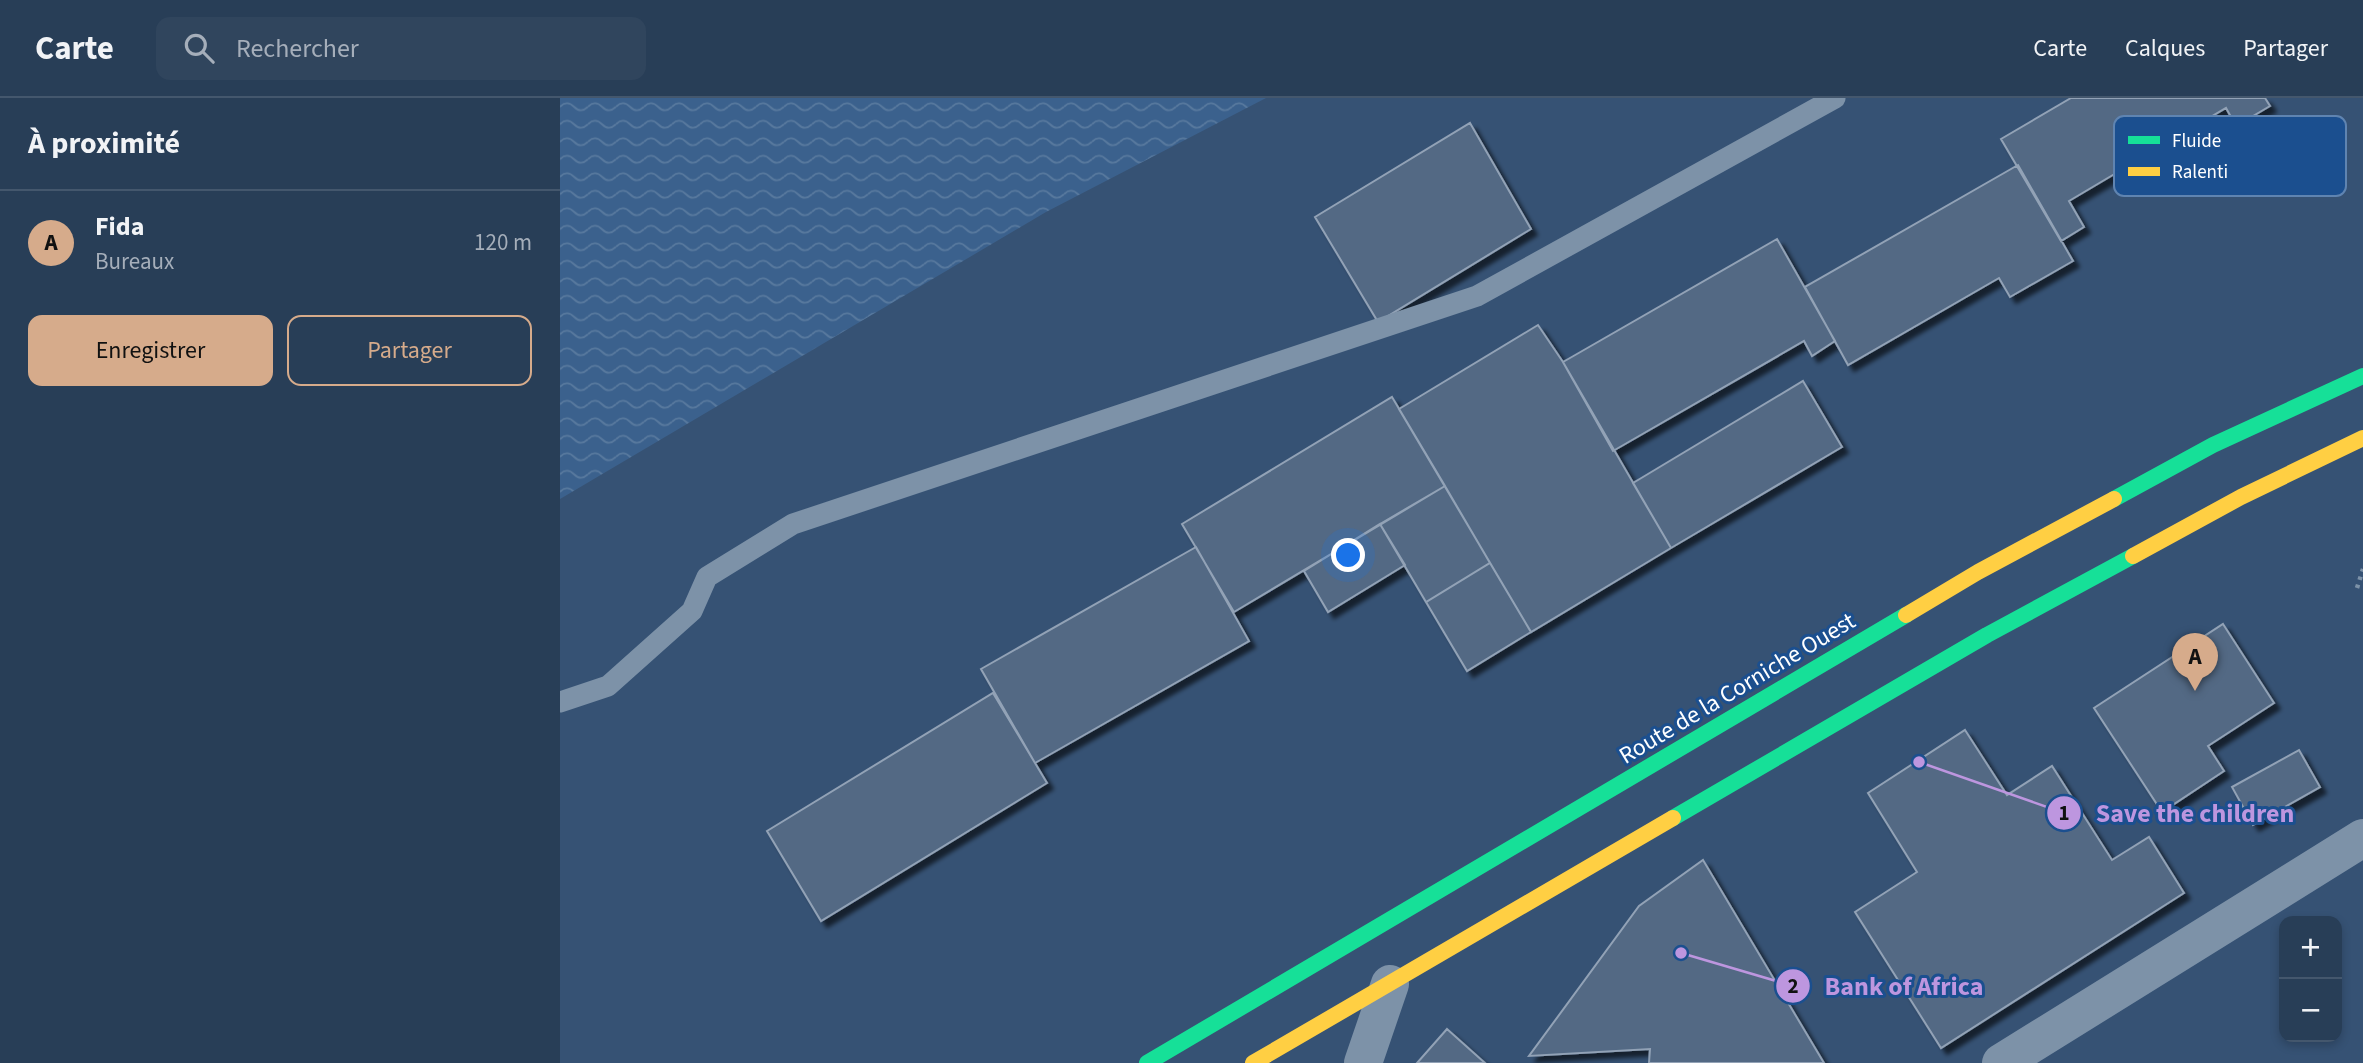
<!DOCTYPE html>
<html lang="fr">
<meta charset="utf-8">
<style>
:root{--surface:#283e57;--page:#30455d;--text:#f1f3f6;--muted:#a5aeba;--line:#44576d;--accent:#d6ab8b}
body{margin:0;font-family:"Source Sans 3",sans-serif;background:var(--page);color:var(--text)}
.controls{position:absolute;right:21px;bottom:21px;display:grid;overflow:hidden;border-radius:14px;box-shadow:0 4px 10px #0003}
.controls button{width:63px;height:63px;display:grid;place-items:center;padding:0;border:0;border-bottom:2px solid var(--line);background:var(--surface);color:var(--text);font:35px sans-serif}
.you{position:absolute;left:789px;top:458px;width:24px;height:24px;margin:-18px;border:5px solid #fff;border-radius:50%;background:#1a73e8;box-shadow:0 0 0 10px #1a73e833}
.badge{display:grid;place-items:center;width:46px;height:46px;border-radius:50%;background:var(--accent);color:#111;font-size:23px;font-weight:700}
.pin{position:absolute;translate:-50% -58px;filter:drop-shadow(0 2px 4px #0008)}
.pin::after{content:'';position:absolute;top:37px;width:24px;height:21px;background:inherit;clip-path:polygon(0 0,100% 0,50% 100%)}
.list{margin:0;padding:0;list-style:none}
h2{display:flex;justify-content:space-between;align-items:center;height:91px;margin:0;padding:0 28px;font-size:30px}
h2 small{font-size:23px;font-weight:400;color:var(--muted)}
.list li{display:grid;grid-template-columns:46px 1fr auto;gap:21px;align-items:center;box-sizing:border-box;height:105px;padding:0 28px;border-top:2px solid var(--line)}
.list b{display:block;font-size:26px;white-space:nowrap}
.list p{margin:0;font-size:23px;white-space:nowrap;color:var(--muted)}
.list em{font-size:23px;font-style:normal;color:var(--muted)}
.actions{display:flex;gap:14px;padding:21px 28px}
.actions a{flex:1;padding:16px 0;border:2px solid var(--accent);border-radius:14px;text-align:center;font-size:24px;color:var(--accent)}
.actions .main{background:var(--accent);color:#111}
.icon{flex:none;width:38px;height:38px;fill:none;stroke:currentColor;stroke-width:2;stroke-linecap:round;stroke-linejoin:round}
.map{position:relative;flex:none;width:1803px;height:965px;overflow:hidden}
header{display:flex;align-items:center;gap:42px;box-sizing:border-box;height:98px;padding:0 35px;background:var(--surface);border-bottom:2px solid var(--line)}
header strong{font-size:33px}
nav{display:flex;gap:38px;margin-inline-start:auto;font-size:24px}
.search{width:490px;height:63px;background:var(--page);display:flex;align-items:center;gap:18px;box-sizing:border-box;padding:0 24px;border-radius:14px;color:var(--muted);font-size:26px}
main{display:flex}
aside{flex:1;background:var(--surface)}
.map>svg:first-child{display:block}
.water{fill:url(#water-waves)}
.building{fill:#526984;stroke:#92a2b6;stroke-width:2;filter:url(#shadow)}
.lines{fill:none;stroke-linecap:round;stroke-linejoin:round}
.path{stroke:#7d92a8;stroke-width:4.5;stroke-dasharray:3.5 5;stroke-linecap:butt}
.lane{stroke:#7d92a8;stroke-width:21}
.street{stroke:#7d92a8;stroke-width:38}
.fast{stroke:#16e098;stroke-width:16}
.slow{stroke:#ffcf43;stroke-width:16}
.labels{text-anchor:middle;stroke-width:6;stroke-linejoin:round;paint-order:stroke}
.street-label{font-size:24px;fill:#fff;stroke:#1b4f8f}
.key{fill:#1b4f8f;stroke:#5f84b1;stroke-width:2}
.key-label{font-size:19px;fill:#fff}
.leader{fill:none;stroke:#bd96df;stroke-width:2.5}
.callout-dot{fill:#bd96df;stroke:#1b4f8f;stroke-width:2.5}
.mark-label{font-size:21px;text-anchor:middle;font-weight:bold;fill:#111}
.callout-label{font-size:26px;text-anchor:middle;font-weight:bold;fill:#bd96df;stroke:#1b4f8f;stroke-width:6;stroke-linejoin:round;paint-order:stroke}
</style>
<header>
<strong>Carte</strong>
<div class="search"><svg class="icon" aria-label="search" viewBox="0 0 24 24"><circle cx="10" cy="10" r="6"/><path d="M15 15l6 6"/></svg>Rechercher</div>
<nav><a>Carte</a><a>Calques</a><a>Partager</a></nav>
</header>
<main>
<aside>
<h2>À proximité<small></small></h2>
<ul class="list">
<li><span class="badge">A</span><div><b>Fida</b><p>Bureaux</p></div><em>120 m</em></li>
</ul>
<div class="actions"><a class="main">Enregistrer</a><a>Partager</a></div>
</aside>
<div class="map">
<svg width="1803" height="965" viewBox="0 0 1803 965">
<defs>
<pattern id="water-waves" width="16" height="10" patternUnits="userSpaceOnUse" patternTransform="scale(1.75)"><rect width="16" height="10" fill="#3b618d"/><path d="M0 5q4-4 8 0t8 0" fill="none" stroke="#58799e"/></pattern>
<filter id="shadow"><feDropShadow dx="6" dy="6" stdDeviation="2" flood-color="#0009"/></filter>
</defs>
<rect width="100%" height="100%" fill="#365274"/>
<path class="water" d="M0 0H706L486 114 0 401Z"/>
<path class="building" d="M1511 0H1705L1710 8 1676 28 1666 10 1509 103 1524 129 1501 143 1441 41Z
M910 25 971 131 818 224 755 119Z
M1458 67 1513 163 1450 199 1439 180 1288 267 1245 189Z
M1217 141 1275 243 1252 258 1244 243 1053 353 1003 264Z
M978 227 1003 264 1111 450 971 534 839 311Z
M1243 283 1282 349 1111 450 1073 385Z
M832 299 885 388 674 514 622 426Z
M885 388 930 465 866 504 820 426Z
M820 426 845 467 768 514 744 473Z
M636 449 689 543 475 665 421 571Z
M930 465 971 534 907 573 866 504Z
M1663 526 1714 605 1648 648 1664 673 1602 714 1534 610Z
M433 595 487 685 261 823 207 733Z
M1405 632 1447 697 1492 668 1552 762 1589 739 1624 795 1381 950 1295 814 1357 774 1308 695Z
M1739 652 1760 689 1693 727 1672 689Z
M1143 762 1264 965H1089L1090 951 969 958 1079 808Z
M887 931 925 965H857Z"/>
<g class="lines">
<path class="path" d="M1797 490 1803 471"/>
<path class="lane" d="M0 604 48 588 132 513 147 479 233 426 917 198 1275 0"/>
<path class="street" d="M803 965 830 886
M1441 965 1803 740"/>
<path class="fast" d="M1554 401 1653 347 1803 278
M1113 720 1427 537 1573 458
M587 965 1346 517"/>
<path class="slow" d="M1573 458 1681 399 1803 340
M1346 517 1418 474 1554 401
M693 965 1113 720"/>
</g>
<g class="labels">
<g class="street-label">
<text transform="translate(1177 590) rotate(-31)" y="8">Route de la Corniche Ouest</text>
</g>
</g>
<rect x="1554" y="18" width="232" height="80" rx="10" class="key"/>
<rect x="1568" y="38" width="32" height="8" fill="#16e098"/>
<rect x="1568" y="69" width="32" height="9" fill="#ffcf43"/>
<g class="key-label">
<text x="1612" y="49">Fluide</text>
<text x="1612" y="80">Ralenti</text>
</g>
<path class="leader" d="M1359 664L1504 715M1121 855L1233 888"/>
<g class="callout-dot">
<circle cx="1359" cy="664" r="7"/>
<circle cx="1121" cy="855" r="7"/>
<circle cx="1504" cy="715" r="18"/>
<circle cx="1233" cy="888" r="18"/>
</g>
<g class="mark-label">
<text x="1504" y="722">1</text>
<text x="1233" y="895">2</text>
</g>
<g class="callout-label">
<text x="1635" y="724">Save the children</text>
<text x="1344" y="897">Bank of Africa</text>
</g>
</svg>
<div class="controls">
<button>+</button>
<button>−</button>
</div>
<div class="you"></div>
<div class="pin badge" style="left:1635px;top:593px">A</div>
</div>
</main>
